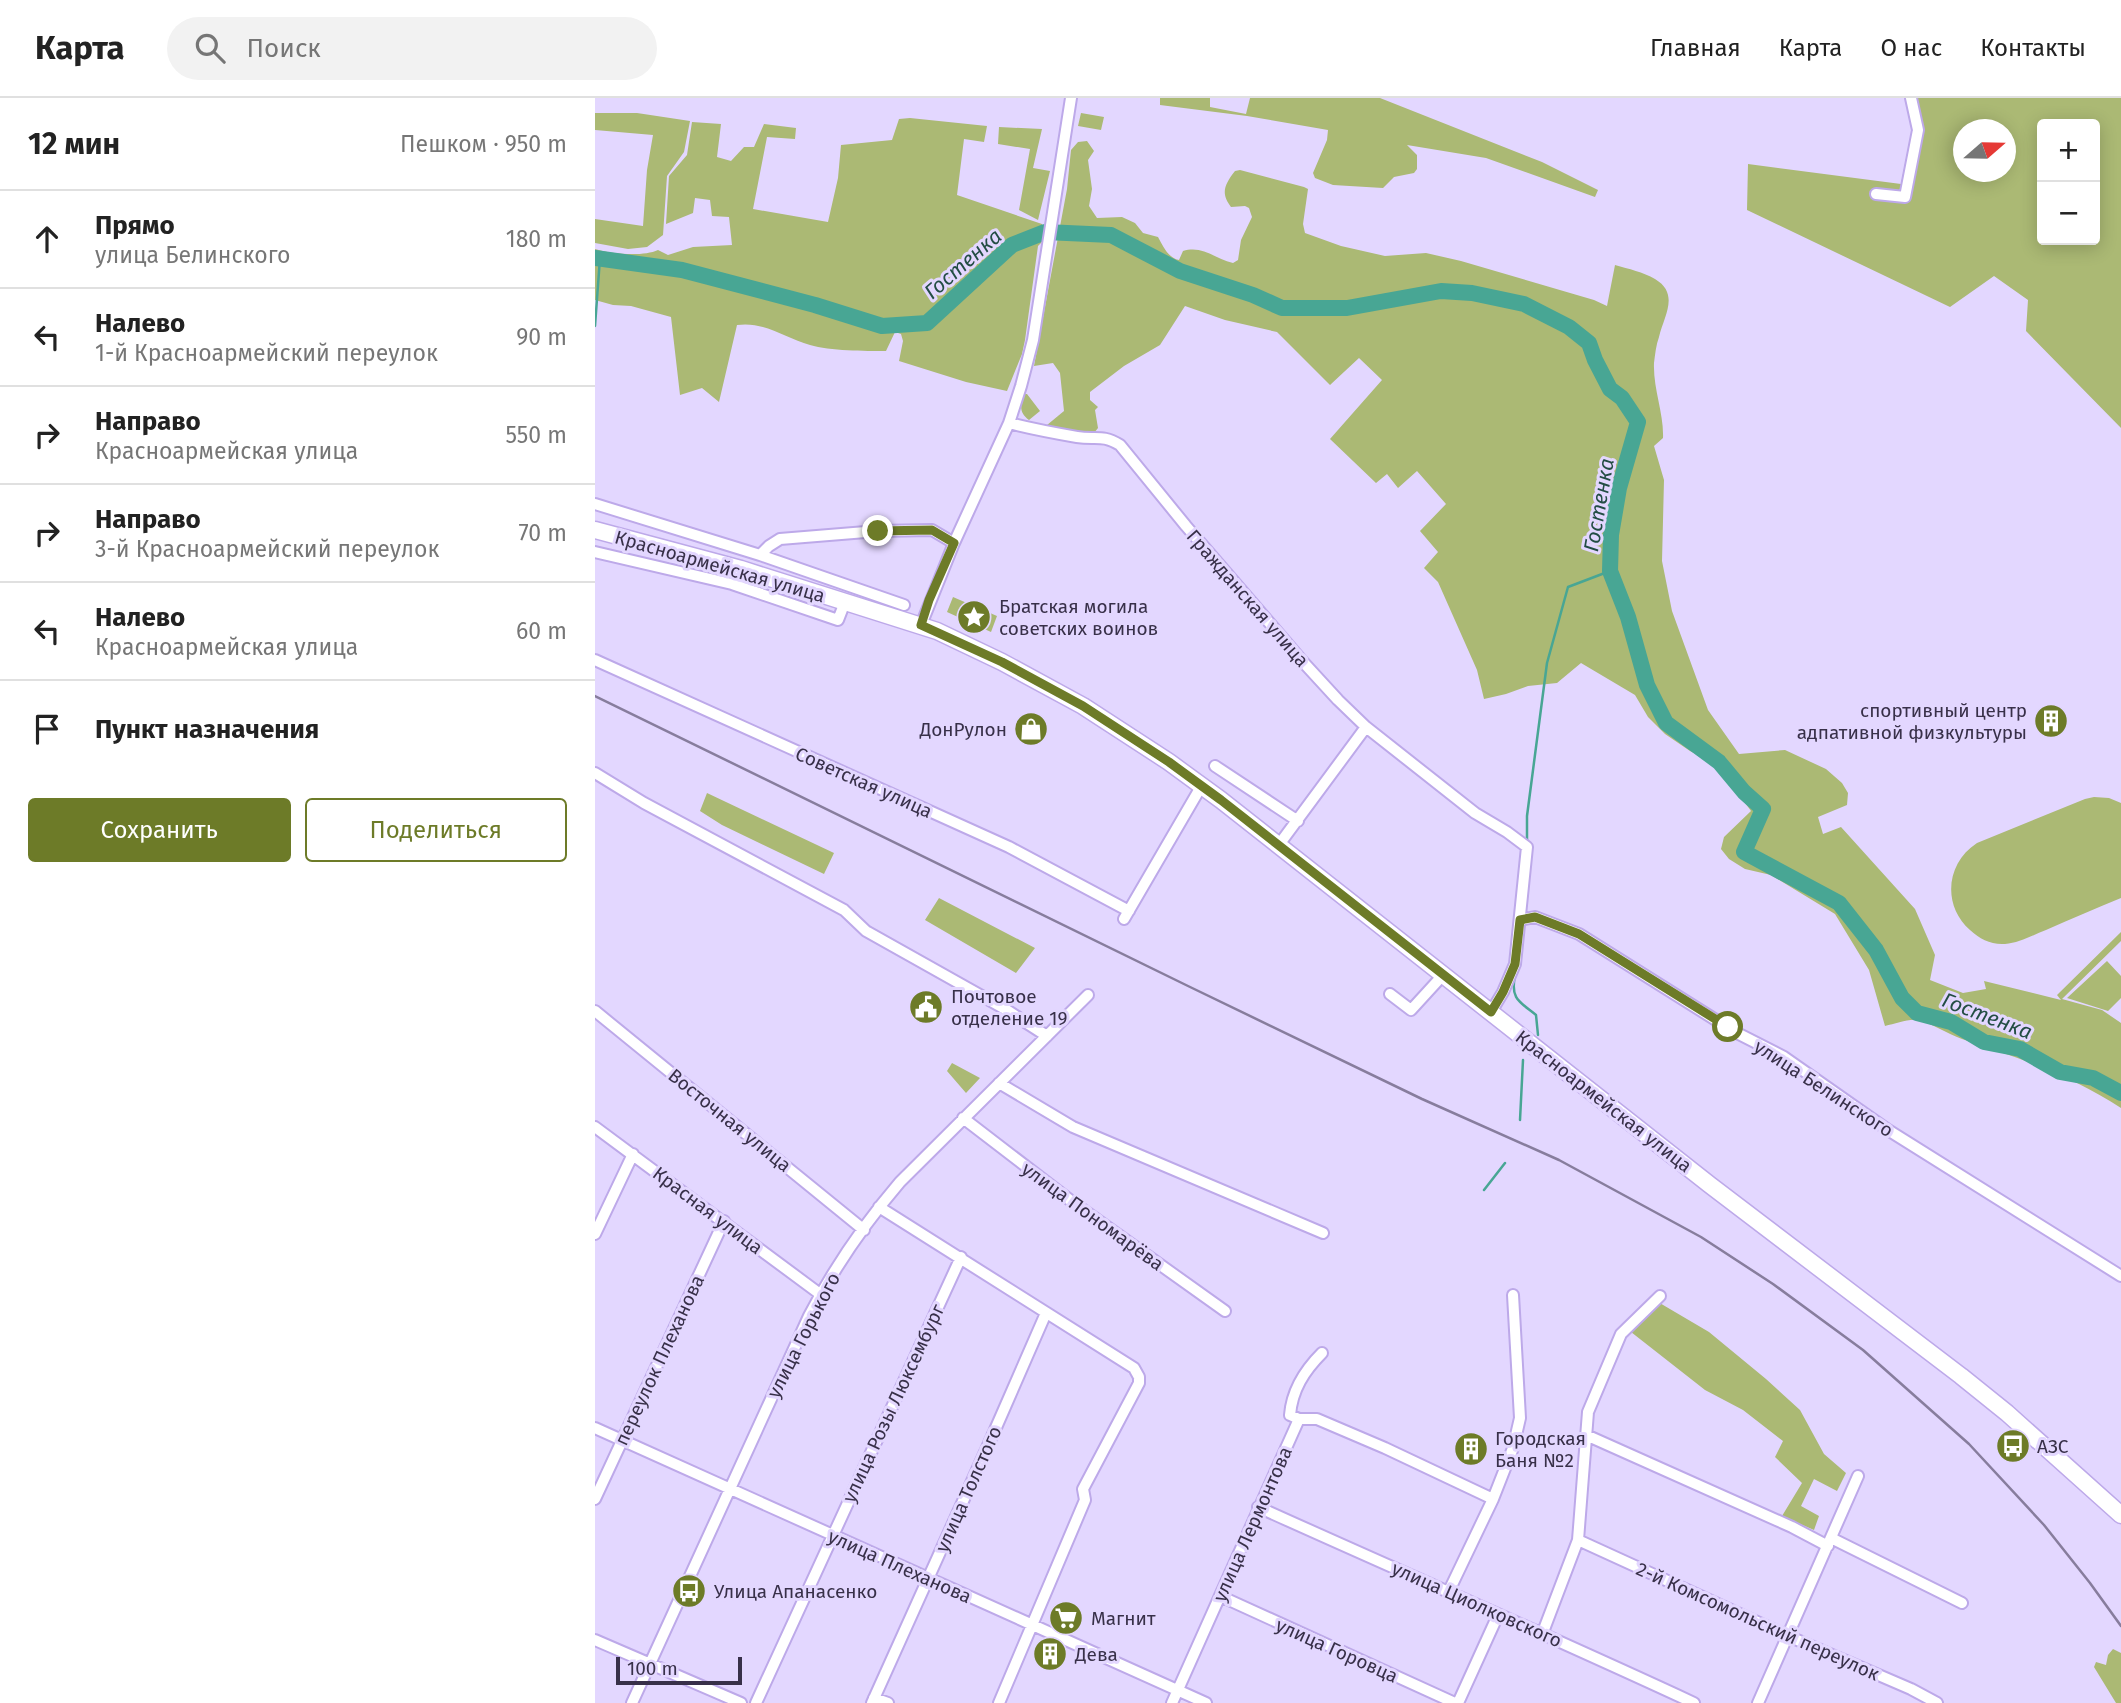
<!DOCTYPE html>
<html lang="ru">
<meta charset="utf-8">
<style>
:root{--surface:#fff;--page:#f2f2f2;--text:#222;--muted:#767676;--line:#e0e0e0;--accent:#6d7b28}
body{margin:0;font-family:"Fira Sans",sans-serif;background:var(--page);color:var(--text)}
.controls{position:absolute;right:21px;top:21px;display:grid;overflow:hidden;border-radius:7px;box-shadow:0 4px 18px #0003}
.controls button{width:63px;height:63px;display:grid;place-items:center;padding:0;border:0;border-bottom:2px solid var(--line);background:var(--surface);color:var(--text);font:35px sans-serif}
.compass{position:absolute;left:1358px;top:21px;width:63px;height:63px;border-radius:50%;background:var(--surface);box-shadow:0 4px 18px #0003;rotate:70deg}
.scale{position:absolute;left:21px;bottom:18px;width:126px;box-sizing:border-box;padding-left:7px;border:4px solid #383049;border-top:0;font-size:19px;line-height:24px;white-space:nowrap;color:#383049;-webkit-text-stroke:5px #e3d7ff;paint-order:stroke}
.stop{position:absolute;width:21px;height:21px;margin:-16px;border:5px solid #6d7b28;border-radius:50%;background:#fff}
.stop.end{background:#6d7b28;border-color:#fff;box-shadow:0 2px 7px #0008}
.list{margin:0;padding:0;list-style:none}
h2{display:flex;justify-content:space-between;align-items:center;height:91px;margin:0;padding:0 28px;font-size:30px}
h2 small{font-size:23px;font-weight:400;color:var(--muted)}
.list li{display:grid;grid-template-columns:46px 1fr auto;gap:21px;align-items:center;box-sizing:border-box;height:98px;padding:0 28px;border-top:2px solid var(--line)}
.list b{display:block;font-size:26px;white-space:nowrap}
.list p{margin:0;font-size:23px;white-space:nowrap;color:var(--muted)}
.list em{font-size:23px;font-style:normal;color:var(--muted)}
.actions{display:flex;gap:14px;padding:21px 28px}
.actions a{flex:1;padding:16px 0;border:2px solid var(--accent);border-radius:7px;text-align:center;font-size:24px;color:var(--accent)}
.actions .main{background:var(--accent);color:#fff}
.icon{flex:none;width:38px;height:38px;fill:none;stroke:currentColor;stroke-width:2;stroke-linecap:round;stroke-linejoin:round}
.map{position:relative;flex:none;width:1526px;height:1605px;overflow:hidden}
header{display:flex;align-items:center;gap:42px;box-sizing:border-box;height:98px;padding:0 35px;background:var(--surface);border-bottom:2px solid var(--line)}
header strong{font-size:33px}
nav{display:flex;gap:38px;margin-inline-start:auto;font-size:24px}
.search{width:490px;height:63px;background:var(--page);display:flex;align-items:center;gap:18px;box-sizing:border-box;padding:0 24px;border-radius:38px;color:var(--muted);font-size:26px}
main{display:flex}
aside{flex:1;background:var(--surface)}
.map>svg:first-child{display:block}
.green{fill:#abb974;fill-rule:evenodd}
.lines{fill:none;stroke-linecap:round;stroke-linejoin:round}
.stream{stroke:#48a694;stroke-width:2.5}
.river{stroke:#48a694;stroke-width:16}
.minor-casing{stroke:#bda9e9;stroke-width:14}
.primary-casing{stroke:#bda9e9;stroke-width:19}
.minor{stroke:#fff;stroke-width:10}
.primary{stroke:#fff;stroke-width:16}
.rail{stroke:#877d9d;stroke-width:2.5}
.route{stroke:#6d7b28;stroke-width:9}
.labels{text-anchor:middle;stroke-width:6;stroke-linejoin:round;paint-order:stroke}
.street-label{font-size:19px;fill:#383049;stroke:#e3d7ff}
.poi-label{font-size:19px;fill:#383049;stroke:#e3d7ff;text-anchor:start}
.water-label{font-size:21px;font-style:italic;fill:#234d44;stroke:#e3d7ff}
</style>
<header>
<strong>Карта</strong>
<div class="search"><svg class="icon" aria-label="search" viewBox="0 0 24 24"><circle cx="10" cy="10" r="6"/><path d="M15 15l6 6"/></svg>Поиск</div>
<nav><a>Главная</a><a>Карта</a><a>О нас</a><a>Контакты</a></nav>
</header>
<main>
<aside>
<h2>12 мин<small>Пешком · 950 m</small></h2>
<ul class="list">
<li><svg class="icon" aria-label="ahead" viewBox="0 0 24 24"><path d="M12 20V5M6 11l6-6 6 6"/></svg><div><b>Прямо</b><p>улица Белинского</p></div><em>180 m</em></li>
<li><svg class="icon" aria-label="left" viewBox="0 0 24 24"><path d="M17 20v-9H6M10 6l-5 5 5 5"/></svg><div><b>Налево</b><p>1-й Красноармейский переулок</p></div><em>90 m</em></li>
<li><svg class="icon" aria-label="right" viewBox="0 0 24 24"><path d="M7 20v-9h11M14 6l5 5-5 5"/></svg><div><b>Направо</b><p>Красноармейская улица</p></div><em>550 m</em></li>
<li><svg class="icon" aria-label="right" viewBox="0 0 24 24"><path d="M7 20v-9h11M14 6l5 5-5 5"/></svg><div><b>Направо</b><p>3-й Красноармейский переулок</p></div><em>70 m</em></li>
<li><svg class="icon" aria-label="left" viewBox="0 0 24 24"><path d="M17 20v-9H6M10 6l-5 5 5 5"/></svg><div><b>Налево</b><p>Красноармейская улица</p></div><em>60 m</em></li>
<li><svg class="icon" aria-label="arrive" viewBox="0 0 24 24"><path d="M6 21V4h12l-3 4 3 4H6"/></svg><div><b>Пункт назначения</b></div></li>
</ul>
<div class="actions"><a class="main">Сохранить</a><a>Поделиться</a></div>
</aside>
<div class="map">
<svg width="1526" height="1605" viewBox="0 0 1526 1605">
<rect width="100%" height="100%" fill="#e3d7ff"/>
<path class="green" d="M565 0H615V9L651 16 655 0H785L947 64 1003 92 1000 99 891 60 812 47 822 57V71L819 75 799 79 788 90 738 87 720 80 718 75 732 42 733 32 652 18 565 7Z
M1310 0H1526V330L1431 233 1433 202 1399 178 1355 209 1152 112 1153 66 1306 86 1319 20ZM1447 26H1500V142H1447ZM1368 32H1410V74H1368Z
M0 15H42L95 23 89 54 72 78 68 137 52 149 33 151 0 145V121L48 128 52 72 58 37 0 32Z
M486 15 509 19 506 32 483 28Z
M315 20 392 28 389 44 369 41 362 97 447 126V144L443 148 430 242 427 256 412 293 371 284 304 263 308 243 306 236 300 234 291 253C270 253 235 253 215 247 190 240 169 223 142 227L124 304 107 290 85 297 76 219 36 208 18 207 0 202V151C16 156 48 159 63 152L73 157 98 149 137 147 134 119 117 118 115 102 100 100 98 115 71 126 74 78 92 57 97 24 126 26 122 59 136 63 149 49H159L169 26 201 30 200 41 172 39 158 111 233 124 243 80 246 47 297 42 304 21Z
M404 29 447 31 438 70 455 73 443 122 424 112 435 51 403 46Z
M492 43 499 53 493 62 497 91 494 108 502 120 527 119 540 125 548 135 563 139C568 148 573 160 584 162L588 153C608 147 620 161 638 165L643 162 646 142 657 119 654 110 650 108 636 109C625 95 630 86 640 73L645 72 709 89 713 91 708 126 710 135 746 148 790 158 831 155 866 163 999 202 1012 208 1020 167C1034 171 1048 174 1060 181 1085 196 1069 218 1064 239 1061 247 1060 257 1059 265 1058 291 1069 315 1068 340L1059 348 1069 382 1067 463 1077 513 1113 612 1144 656 1190 652 1231 671 1247 685 1253 695 1252 707 1223 719 1228 736 1246 729 1320 811 1340 857 1335 882 1368 895 1391 891 1389 883 1466 902 1462 897 1526 834V843L1467 901 1507 912 1526 925V1010C1477 978 1422 959 1367 941 1352 936 1337 925 1322 922 1312 921 1300 926 1290 928L1274 872 1240 816 1176 777 1150 771 1134 761 1126 751 1129 739 1156 713 1126 672 1115 663 1095 653 1070 636 1053 619 1040 597 986 565 962 585 933 588 911 596 889 601 882 572 843 484 829 470 843 454 825 433 851 406 822 373 803 390 792 376 781 385 735 341 787 282 764 260 735 287 682 234 630 222 590 208 565 247 529 268 495 294V302L503 309 500 312 503 330 499 335 446 332 469 313 465 275 458 265 439 268 472 91 476 52 483 44Z
M429 296H432L445 313 434 322C424 315 425 307 429 296Z
M358 499 402 518 396 534 352 514Z
M112 695 239 755 229 776 127 727 105 713Z
M1499 699 1514 700 1526 705V800C1501 810 1476 821 1451 832 1438 837 1424 845 1410 846 1396 847 1385 841 1375 832 1347 807 1351 765 1382 745L1490 701Z
M344 800 440 850 421 875 330 822Z
M1512 863 1526 878V900L1513 913 1472 900Z
M357 965 385 980 371 995 352 973Z
M1063 1204 1114 1234 1171 1281 1205 1312 1229 1356 1251 1375 1242 1393 1219 1381 1206 1408 1224 1418 1219 1432 1187 1418 1207 1385 1180 1359 1188 1343 1148 1312 1110 1292 1036 1234Z
M1518 1551 1526 1555V1605H1521L1499 1569 1501 1564 1511 1567 1513 1557Z"/>
<g class="lines">
<path class="stream" d="M0 228 5 160
M932 744V718L952 565 973 489 1015 473
M920 878C915 901 925 904 941 917L943 937
M925 1022 928 962
M889 1092 910 1065"/>
<path class="river" d="M0 160 87 172 220 207 287 228 332 225 417 147 450 134 516 137 585 173 658 197 687 210H752L846 193 877 195 929 206 974 229 994 245 1000 262 1015 291 1027 300 1043 324 1024 390 1016 437 1015 473 1033 519 1052 587 1071 625 1124 664 1149 694 1168 711 1149 754 1244 805 1281 852 1307 900 1322 915 1356 924 1389 944 1425 951 1465 974 1498 980 1526 995"/>
<g class="minor-casing">
<path id="minor" d="M1281 96 1310 99 1323 32 1316 0
M414 325C437 331 459 335 482 339 501 342 507 336 525 347L591 428 709 565 743 602 771 629 880 715 912 734 932 749 920 866 908 894 896 914
M0 406 165 457 174 448 185 441 283 433 337 432 359 445
M0 454 137 486 243 522 250 504
M165 457 309 507
M326 527 359 445 414 325 426 288 438 242 476 0
M0 562 414 749 534 813
M620 668 703 723
M0 675 49 705 249 812 271 833 410 911 452 938
M683 748 771 629
M529 821 607 687
M925 822 940 819 984 836 1140 934 1189 959 1293 1032 1526 1178
M795 896 816 912 848 877
M0 913 269 1132
M404 985 478 1029 728 1135
M368 1020 480 1106 630 1213
M0 1029 225 1196
M284 1109 539 1270 544 1279V1285L488 1391 490 1402 404 1605
M0 1136 38 1056
M704 1321H722L790 1350 898 1401
M704 1321 695 1317C697 1292 709 1273 727 1255
M0 1330 611 1605
M991 1337 1197 1429 1233 1448
M0 1401 129 1123
M663 1409C809 1475 955 1538 1099 1605
M1236 1440 1367 1505
M983 1442 1193 1538 1316 1591 1342 1605
M853 1495 898 1401 918 1350 925 1320 918 1197
M625 1498 860 1605
M948 1534 983 1442 993 1314 1026 1236 1065 1198
M0 1542 146 1605
M279 1600 293 1605
M37 1605 214 1218C239 1170 270 1125 305 1084L493 897
M161 1605 366 1159
M277 1605 396 1341 451 1215
M577 1605 704 1321
M863 1605 903 1517
M1163 1605 1263 1378"/>
</g>
<g class="primary-casing">
<path id="primary" d="M0 432 146 471 342 533 407 564 488 608 574 664 626 702 1115 1087 1366 1278 1412 1315 1526 1417"/>
</g>
<use href="#minor" class="minor"/>
<use href="#primary" class="primary"/>
<path class="rail" d="M0 598 593 888 827 1001 964 1062 1106 1139 1178 1186 1268 1252 1374 1346 1449 1427 1495 1485 1526 1528"/>
</g>
<g class="lines">
<path class="route" d="M283 433 337 432 359 445 334 502 326 527 407 564 488 608 574 664 626 702 896 914 908 894 920 866 925 822 940 819 984 836 1133 929"/>
</g>
<defs>
<g id="sight-disc" transform="scale(1.75)"><circle r="9.5" fill="#6d7b28" stroke="#e3d7ff"/><path d="M0-6L1.8-2.2L6-1.7L2.9 1.2L3.7 5.4L0 3.3L-3.7 5.4L-2.9 1.2L-6-1.7L-1.8-2.2Z" fill="#fff"/></g>
<g id="building-disc" transform="scale(1.75)"><circle r="9.5" fill="#6d7b28" stroke="#e3d7ff"/><path d="M-4-6H4V6H1V3H-1V6H-4ZM-2.5-4.3h1.7v1.8h-1.7ZM.8-4.3h1.7v1.8H.8ZM-2.5-1h1.7V.8h-1.7ZM.8-1h1.7V.8H.8Z" fill="#fff"/></g>
<g id="shop-disc" transform="scale(1.75)"><circle r="9.5" fill="#6d7b28" stroke="#e3d7ff"/><path d="M-5-2.5h2.3a2.7 3.5 0 0 1 5.4 0H5L5.5 6h-11ZM-1.5-2.5h3a1.5 2.3 0 0 0-3 0Z" fill="#fff"/></g>
<g id="civic-disc" transform="scale(1.75)"><circle r="9.5" fill="#6d7b28" stroke="#e3d7ff"/><path d="M-.6-6.5H3V-4.5H.6V-3L4-1V1h2V6H-6V1h2V-1L-.6-3ZM-1.2 2.5V6h2.4V2.5Z" fill="#fff"/></g>
<g id="bus-disc" transform="scale(1.75)"><circle r="9.5" fill="#6d7b28" stroke="#e3d7ff"/><path d="M-5-6H5V4H4V6H2V4H-2V6H-4V4H-5ZM-3.5-4V0h7V-4ZM-3.5 1.2v1.5H-2V1.2ZM2 1.2v1.5H3.5V1.2Z" fill="#fff"/></g>
<g id="supermarket-disc" transform="scale(1.75)"><circle r="9.5" fill="#6d7b28" stroke="#e3d7ff"/><path d="M-6-5.5h2.5l.6 2H6L4.5 2H-2.5L-4.4-4H-6ZM-1.5 3.2a1.3 1.3 0 1 0 .1 0ZM3 3.2a1.3 1.3 0 1 0 .1 0Z" fill="#fff"/></g>
</defs>
<g fill-rule="evenodd">
<use href="#sight-disc" x="379" y="519"/>
<use href="#building-disc" x="1456" y="623"/>
<use href="#shop-disc" x="436" y="631"/>
<use href="#civic-disc" x="331" y="909"/>
<use href="#bus-disc" x="1418" y="1348"/>
<use href="#building-disc" x="876" y="1351"/>
<use href="#bus-disc" x="94" y="1493"/>
<use href="#supermarket-disc" x="471" y="1520"/>
<use href="#building-disc" x="455" y="1556"/>
</g>
<g class="labels">
<g class="street-label">
<text transform="translate(125 468) rotate(16)" y="7">Красноармейская улица</text>
<text transform="translate(653 500) rotate(49)" y="7">Гражданская улица</text>
<text transform="translate(269 684) rotate(24)" y="7">Советская улица</text>
<text transform="translate(1229 990) rotate(33)" y="7">улица Белинского</text>
<text transform="translate(1009 1003) rotate(38)" y="7">Красноармейская улица</text>
<text transform="translate(135 1022) rotate(39)" y="7">Восточная улица</text>
<text transform="translate(113 1112) rotate(37)" y="7">Красная улица</text>
<text transform="translate(498 1118) rotate(36)" y="7">улица Пономарёва</text>
<text transform="translate(208 1237) rotate(-63)" y="7">улица Горького</text>
<text transform="translate(64 1262) rotate(-65)" y="7">переулок Плеханова</text>
<text transform="translate(298 1305) rotate(-65)" y="7">улица Розы Люксембург</text>
<text transform="translate(373 1391) rotate(-66)" y="7">улица Толстого</text>
<text transform="translate(657 1426) rotate(-66)" y="7">улица Лермонтова</text>
<text transform="translate(305 1468) rotate(24)" y="7">улица Плеханова</text>
<text transform="translate(882 1506) rotate(24)" y="7">улица Циолковского</text>
<text transform="translate(1163 1523) rotate(24)" y="7">2-й Комсомольский переулок</text>
<text transform="translate(742 1552) rotate(24)" y="7">улица Горовца</text>
</g>
<g class="poi-label">
<text x="404" y="515">Братская могила<tspan x="404" dy="22">советских воинов</tspan></text>
<text x="1432" y="619" text-anchor="end">спортивный центр<tspan x="1432" dy="22">адпативной физкультуры</tspan></text>
<text x="412" y="638" text-anchor="end">ДонРулон</text>
<text x="356" y="905">Почтовое<tspan x="356" dy="22">отделение 19</tspan></text>
<text x="900" y="1347">Городская<tspan x="900" dy="22">Баня №2</tspan></text>
<text x="1442" y="1355">АЗС</text>
<text x="119" y="1500">Улица Апанасенко</text>
<text x="496" y="1527">Магнит</text>
<text x="480" y="1563">Дева</text>
</g>
<g class="water-label">
<text transform="translate(368 166) rotate(-41)" y="7">Гостенка</text>
<text transform="translate(1004 407) rotate(-80)" y="7">Гостенка</text>
<text transform="translate(1392 918) rotate(21)" y="7">Гостенка</text>
</g>
</g>
</svg>
<div class="controls">
<button>+</button>
<button>−</button>
</div>
<svg class="compass" viewBox="-18 -18 36 36"><path d="M0-13l5 13h-10z" fill="#e53935"/><path d="M0 13l5-13h-10z" fill="#767676"/></svg>
<div class="scale">100 m</div>
<div class="stop" style="left:1133px;top:929px"></div>
<div class="stop end" style="left:283px;top:433px"></div>
</div>
</main>
